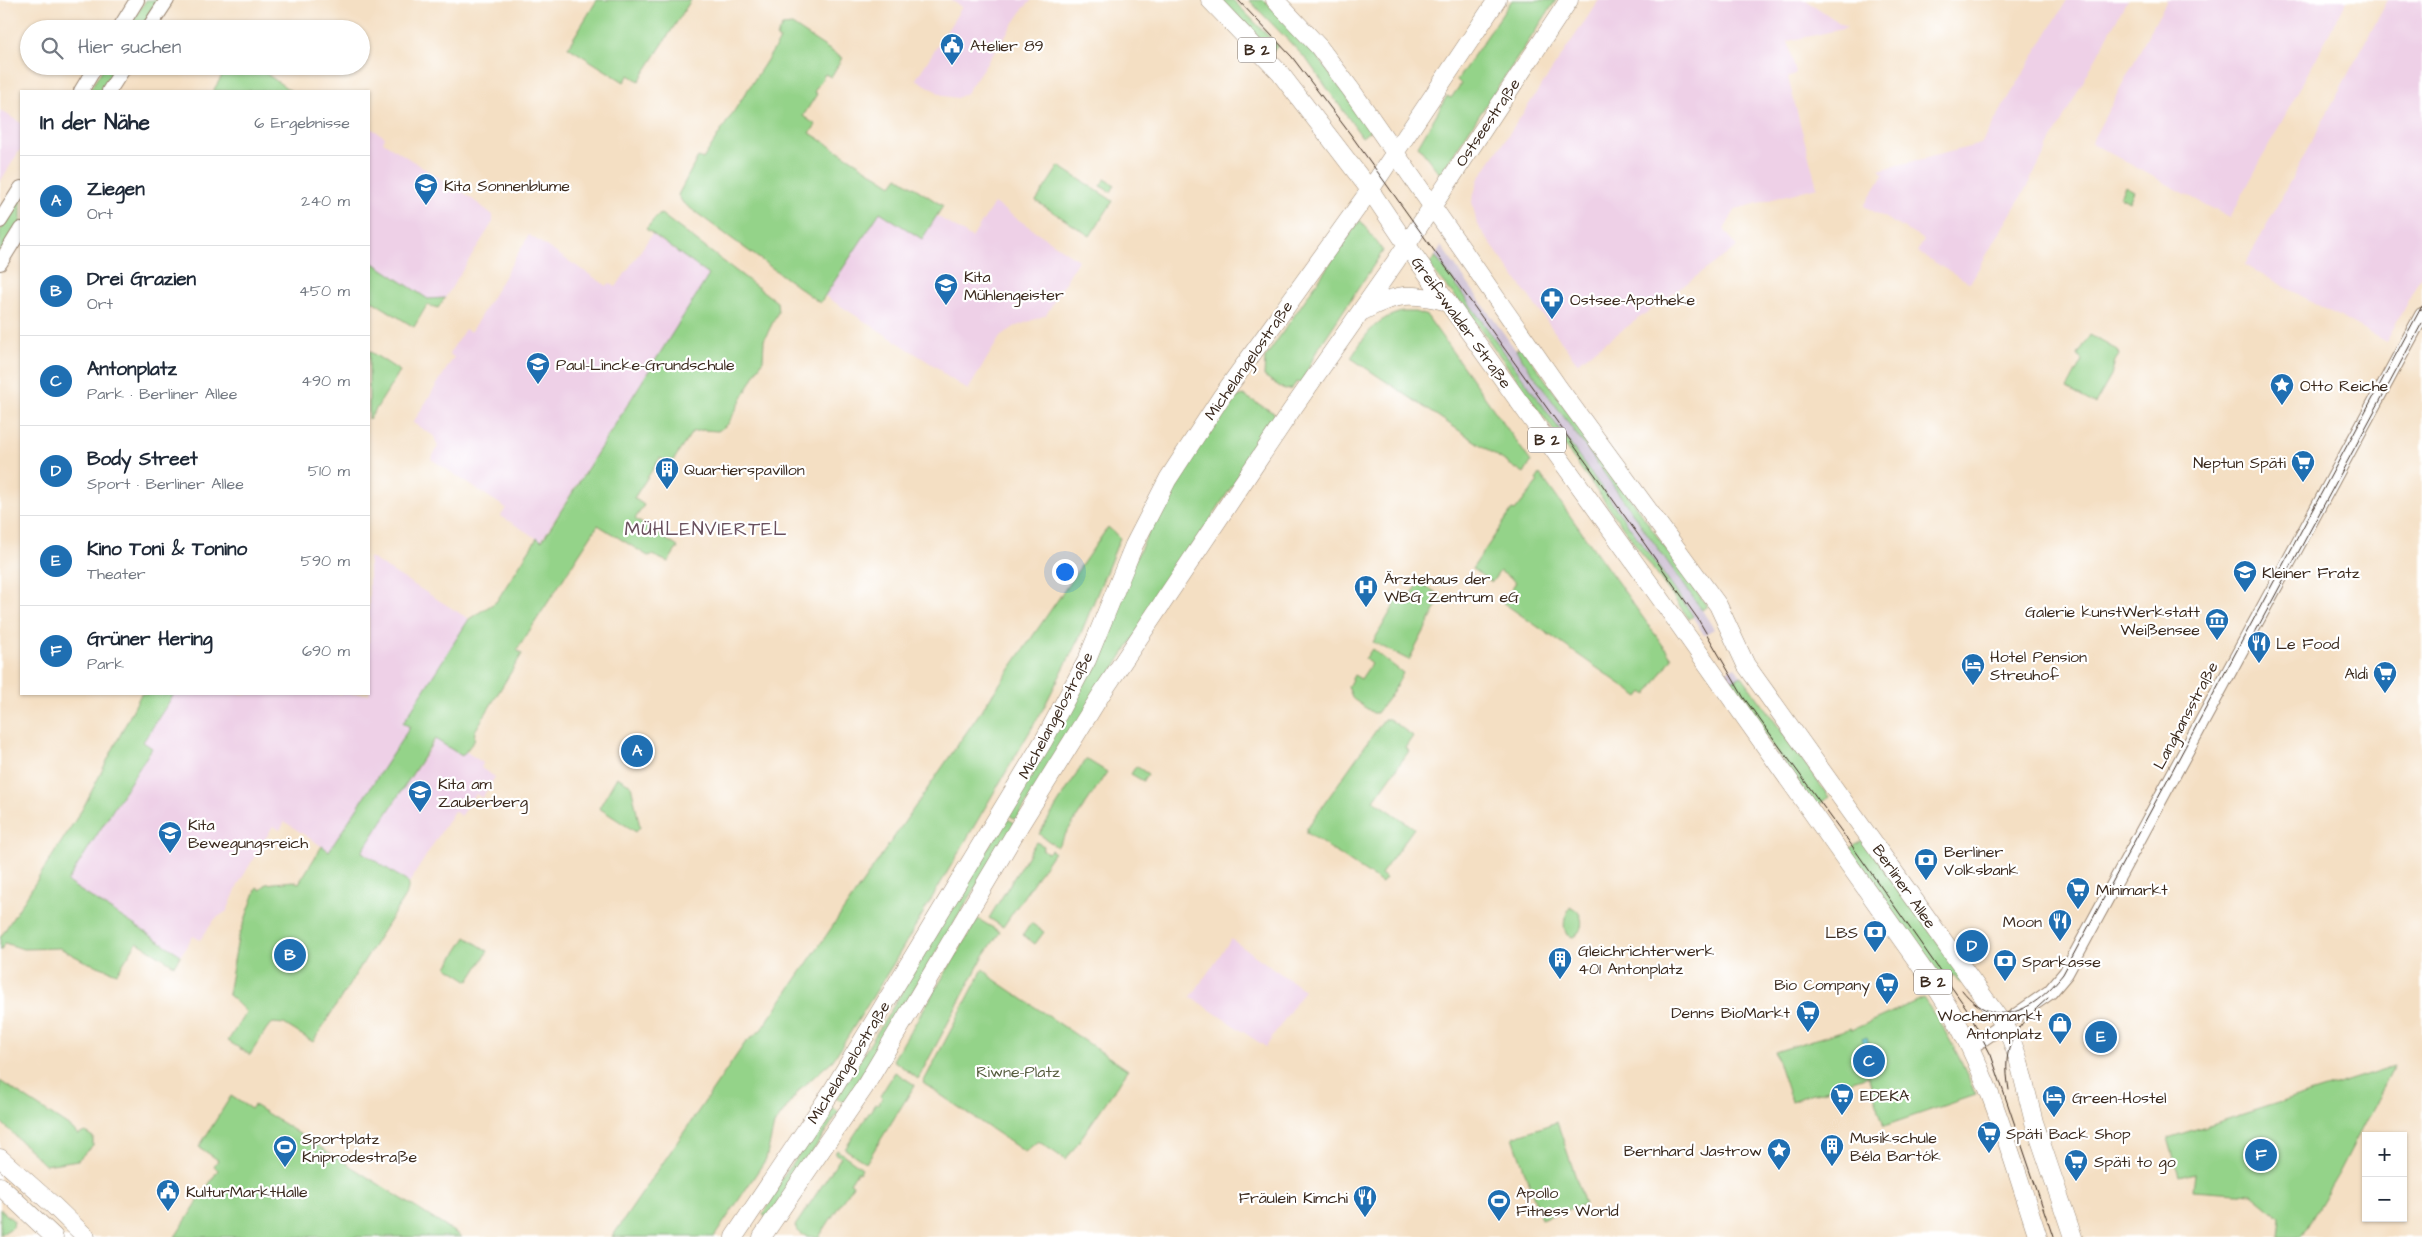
<!DOCTYPE html>
<html lang="de">
<meta charset="utf-8">
<style>
:root{--surface:#fff;--page:#f2f2f3;--text:#1f2937;--muted:#747a83;--line:#e0e1e3;--accent:#1f6fb2}
body{margin:0;font-family:"Architects Daughter",sans-serif;background:var(--page);color:var(--text)}
.controls{position:absolute;right:15px;bottom:15px;display:grid;overflow:hidden;border-radius:0px;box-shadow:0 1px 4px #0004}
.controls button{width:45px;height:45px;display:grid;place-items:center;padding:0;border:0;border-bottom:1px solid var(--line);background:var(--surface);color:var(--text);font:25px sans-serif}
.you{position:absolute;left:1064px;top:571px;width:18px;height:18px;margin:-12px;border:4px solid #fff;border-radius:50%;background:#1a73e8;box-shadow:0 0 0 8px #1a73e833}
.badge{display:grid;place-items:center;width:32px;height:32px;border-radius:50%;background:var(--accent);color:#fff;font-size:16px;font-weight:700}
.pin{position:absolute;translate:-50% -50%;border:2px solid #fff;box-shadow:0 1px 5px #0006}
.list{margin:0;padding:0;list-style:none}
h2{display:flex;justify-content:space-between;align-items:center;height:65px;margin:0;padding:0 20px;font-size:21px}
h2 small{font-size:16px;font-weight:400;color:var(--muted)}
.list li{display:grid;grid-template-columns:32px 1fr auto;gap:15px;align-items:center;box-sizing:border-box;height:90px;padding:0 20px;border-top:1px solid var(--line)}
.list b{display:block;font-size:19px;white-space:nowrap}
.list p{margin:0;font-size:16px;white-space:nowrap;color:var(--muted)}
.list em{font-size:16px;font-style:normal;color:var(--muted)}
.icon{flex:none;width:28px;height:28px;fill:none;stroke:currentColor;stroke-width:2;stroke-linecap:round;stroke-linejoin:round}
.map{position:relative;flex:none;width:2422px;height:1237px;overflow:hidden}
.search{position:absolute;background:var(--surface);box-shadow:0 1px 4px #0004;left:20px;top:20px;width:350px;height:55px;display:flex;align-items:center;gap:12px;box-sizing:border-box;padding:0 18px;border-radius:28px;color:var(--muted);font-size:19px}
.panel{position:absolute;background:var(--surface);box-shadow:0 1px 4px #0004;left:20px;top:90px;width:350px;height:605px;border-radius:0px}
.map>svg:first-child{display:block}
.built{fill:#eed0e7}
.industrial{fill:#ccbed3}
.green{fill:#94d389;stroke:#687e54}
.water{fill:#5bc8d0;stroke:#4b7977}
.lines{fill:none;stroke-linecap:round;stroke-linejoin:round}
.minor-casing{stroke:#988470;stroke-width:16}
.major-casing{stroke:#988470;stroke-width:19}
.minor{stroke:#fff;stroke-width:14}
.major{stroke:#fff;stroke-width:18}
.tram{stroke:#3b2a1e;stroke-width:1}
.labels{text-anchor:middle;stroke-width:4.5;stroke-linejoin:round;paint-order:stroke}
.shield{fill:#fff;stroke:#766a62;stroke-width:1}
.shield-label{font-size:15px;font-weight:bold;fill:#3b2a1e}
.poi-label{font-size:16px;fill:#3b2a1e;stroke:#fff;text-anchor:start}
.street-label{font-size:16px;fill:#3b2a1e;stroke:#fff}
.park-label{font-size:16px;fill:#565d3e;stroke:#fff}
.quarter-label{font-size:19px;letter-spacing:1px;fill:#6a515e;stroke:#fff}
</style>
<div class="map">
<svg width="2422" height="1237" viewBox="0 0 2422 1237">
<rect width="100%" height="100%" fill="#fff"/>
<filter id="ink" filterUnits="userSpaceOnUse"><feTurbulence type="fractalNoise" baseFrequency=".02" numOctaves="2"/><feDisplacementMap in="SourceGraphic" scale="10" xChannelSelector="R" yChannelSelector="G"/><feConvolveMatrix kernelMatrix="1 2 1 2 8 2 1 2 1" color-interpolation-filters="sRGB"/></filter>
<filter id="wash" filterUnits="userSpaceOnUse"><feTurbulence type="fractalNoise" baseFrequency=".0096" numOctaves="4" result="noise"/><feDisplacementMap in="SourceGraphic" scale="20" xChannelSelector="R" yChannelSelector="G"/><feGaussianBlur stdDeviation="1.12" result="paint"/><feColorMatrix in="noise" values="0 0 0 0 0 0 0 0 0 0 0 0 0 0 0 0 0 1.4 0 .05"/><feComposite in="paint" operator="in"/></filter>
<g filter="url(#wash)">
<rect width="100%" height="100%" fill="#f4dfc3"/>
<path class="built" d="M951 0H1032L1024 8 966 93 957 98 944 96 916 79 962 7Z
M1599 0H1806L1847 28 1788 41 1796 74 1788 78 1817 187 1736 209 1724 229 1737 247 1577 363 1477 225 1472 201 1478 180Z
M2067 0H2127L2026 188 1970 283 1917 252 1924 240 1864 206 1884 174 1879 170 1981 144Z
M2167 0H2347L2230 218 2091 143Z
M2388 0H2422V274L2386 342 2245 265Z
M0 110 21 123V148L0 182Z
M369 127 385 137 383 142 442 180H447L493 215V222L445 298 428 299 369 260Z
M994 203 1078 260 1046 315 1014 327 1000 337 968 390 942 373 941 370 825 296 880 212 922 239 937 216 972 238Z
M652 234 709 275 541 541 501 516 506 508 431 459 438 447 434 436 413 423 454 357 449 354 465 329 471 332 529 235 607 286 609 283 616 287Z
M369 557 469 619 403 723 410 727 329 851 285 822 280 830 273 826 239 883 227 911 215 919 200 940 193 936 181 955 67 882 152 748 142 742 174 694H369Z
M436 739 462 755 465 751 483 763 481 768 495 777 482 798 476 794 461 816 454 811 409 883 361 853Z
M1231 939 1304 990 1266 1047 1191 997Z"/>
<path class="industrial" d="M1441 246 1702 610 1714 629 1704 635 1682 600 1435 256Z
M1735 667 1742 676 1730 682 1725 672Z"/>
<path class="green" d="M146 0H163L145 29H128Z
M597 0H691L639 81 629 75 624 82 568 47Z
M1220 0H1233L1278 46 1271 53Z
M1249 0H1264L1314 52 1371 130 1362 137 1307 60Z
M1512 0H1556L1440 174 1418 146 1447 96 1451 98 1461 84 1457 80Z
M792 25 842 58 831 77 825 74 814 92 817 94 803 116 816 125 810 133 892 185 898 177 943 206 922 239 880 212 820 303 683 203 678 195 698 157 703 159 780 40 776 37 782 26Z
M228 66H255L291 91H213Z
M104 67 116 76 106 91H89Z
M1059 166 1113 201 1090 236 1036 201Z
M1105 179 1115 185 1111 192 1100 186Z
M2125 186 2134 191 2129 202 2120 197Z
M21 198V225L0 259V231Z
M661 214 777 302 778 312 764 340 763 360 728 424 718 431 703 430 692 432 671 464 660 458 634 498 644 505 635 519 678 547 668 562 652 555 648 556 598 525 517 650 522 654 475 731 474 741 462 756 435 739 362 852 409 883 407 893 313 1042 284 1024 273 1023 267 1028 250 1055 228 1041 246 1012 228 994 238 939 257 887 261 890 266 884 293 881 299 883 322 846 329 851 410 727 403 723 469 619 496 602 537 538 542 541 709 275 646 229 656 217Z
M1360 220 1383 251 1316 352 1301 384 1297 382 1291 389 1285 390 1264 376 1265 358Z
M1435 256 1682 600 1693 616 1689 619 1467 310 1429 266Z
M369 260 428 299 445 298 438 308 427 305 414 327 369 299Z
M1402 312H1415L1427 316 1531 462 1524 474 1351 358C1366 335 1374 319 1402 312Z
M2090 335 2117 350 2119 355 2115 361 2111 376 2095 404 2067 389 2082 361 2078 355Z
M1522 347 1707 606 1702 610 1516 350Z
M369 351 400 371 369 420Z
M1243 395 1274 413 1276 418 1016 820 1008 814 1172 486 1228 401Z
M1540 474 1672 658 1647 695 1643 692 1639 697 1502 602 1516 582 1500 571 1492 582 1472 569 1512 510 1515 511 1538 482 1536 480Z
M1108 527 1120 538 1079 638 1043 709 892 966 833 1060 800 1089 774 1125 766 1159 714 1237H612L745 1043 761 1030Z
M1420 582 1441 596V599L1409 660 1373 642 1401 594 1409 598Z
M1372 649 1403 673 1393 692 1377 713H1373L1353 699 1348 687 1354 675 1361 679 1371 664 1365 659Z
M1725 672 1730 681 1742 676 1829 797 1819 804 1822 808 1818 811 1721 674Z
M141 694H174L143 742 152 748 67 882 181 955 174 965 137 942 117 973 84 961 60 948 23 949 5 943 0 951V938L83 808Z
M1384 719H1389L1413 736 1405 748 1409 751 1374 800 1414 828 1381 874 1386 878 1382 883 1307 833V828Z
M1086 759 1107 772 1057 847 1039 834Z
M1136 766 1148 774 1143 781 1131 774Z
M617 777 631 785 640 827 636 832 599 808Z
M1006 818 1015 823 845 1103 836 1098 888 1015Z
M1864 839 1965 980 1960 983 1954 975 1944 982 1952 994 1950 996 1847 851Z
M1036 842 1044 846 1042 849 1048 853 1051 850 1054 852 1003 927 989 918Z
M1571 907C1582 911 1584 924 1579 933L1573 937 1567 935C1562 926 1564 915 1571 907Z
M978 919 1000 932 983 957 918 1079 893 1060Z
M1031 923 1044 932 1035 944 1023 935Z
M466 937 488 951 469 981 447 967Z
M983 969 995 980 1128 1070 1066 1160 1038 1141 1025 1152 923 1083Z
M1923 998C1945 1028 1962 1060 1975 1095L1884 1126 1868 1076 1791 1101 1775 1052 1851 1028 1852 1030Z
M2394 1066 2339 1173 2301 1237H2278L2280 1217 2252 1194 2193 1190 2195 1172 2179 1176 2168 1138Z
M895 1072 915 1085 866 1163 845 1149 875 1104 878 1105 882 1098 880 1096Z
M0 1081 73 1129 78 1135 85 1132 93 1137V1145L78 1160 45 1165 0 1121Z
M231 1096 251 1109 254 1105 462 1237H175L218 1170 214 1166 218 1160 199 1147Z
M830 1106 839 1112 768 1218 763 1215 780 1182Z
M1557 1122 1585 1204 1541 1219 1513 1137Z
M837 1150 862 1168 859 1173 857 1172 850 1183 853 1185 819 1237C808 1237 800 1237 795 1226L841 1157 835 1153Z
M0 1209 14 1221 13 1227 0 1235Z"/>
<path class="water" d="M1867 1037 1873 1061 1869 1062 1862 1039Z"/>
</g>
<g filter="url(#ink)">
<g class="lines">
<g class="minor-casing">
<path id="minor" d="M119 29 137 0
M148 29 167 0
M81 91 96 66
M109 91 125 66
M0 221 21 188
M0 263 21 229
M1971 1047 2050 992 2066 973 2422 315"/>
</g>
<g class="major-casing">
<path id="major" d="M1210 0 1280 73 1370 190 1413 254 1678 623 1939 992C1988 1067 2010 1153 2038 1237
M1275 0 1319 47 1352 91 1556 384 1718 605 1746 665 2008 1031 2018 1058 2034 1122 2073 1237
M1363 311C1396 293 1411 292 1448 302
M0 1158 54 1206 86 1237
M0 1186 54 1237
M734 1237 832 1091 1044 740 1087 660 1134 545 1168 479 1222 396 1370 190 1497 0
M762 1237 864 1088 1020 825 1102 693 1291 411 1396 261 1569 0"/>
</g>
<use href="#minor" class="minor"/>
<use href="#major" class="major"/>
<path class="tram" d="M1238 0 1292 57 1351 135 1644 543 1698 619 1744 698 1850 843 1967 1009 1991 1055 2053 1237
M2251 640 2422 323
M1962 990C1996 1033 2035 1010 2063 974L2422 306
M2009 1090C2001 1045 2014 1028 2048 998"/>
</g>
</g>
<defs>
<g id="civic-pin" transform="scale(1.25)"><path d="M0 17L-7.5 6A9.5 9.5 0 1 1 7.5 6Z" fill="#1f6fb2" stroke="#fff"/><path d="M-.6-6.5H3V-4.5H.6V-3L4-1V1h2V6H-6V1h2V-1L-.6-3ZM-1.2 2.5V6h2.4V2.5Z" fill="#fff"/></g>
<g id="school-pin" transform="scale(1.25)"><path d="M0 17L-7.5 6A9.5 9.5 0 1 1 7.5 6Z" fill="#1f6fb2" stroke="#fff"/><path d="M0-5L7-2L0 1L-7-2ZM-4 1L0 2.5L4 1V4Q0 6-4 4Z" fill="#fff"/></g>
<g id="pharmacy-pin" transform="scale(1.25)"><path d="M0 17L-7.5 6A9.5 9.5 0 1 1 7.5 6Z" fill="#1f6fb2" stroke="#fff"/><path d="M-2-6h4v4h4v4h-4v4h-4v-4h-4v-4h4Z" fill="#fff"/></g>
<g id="sight-pin" transform="scale(1.25)"><path d="M0 17L-7.5 6A9.5 9.5 0 1 1 7.5 6Z" fill="#1f6fb2" stroke="#fff"/><path d="M0-6L1.8-2.2L6-1.7L2.9 1.2L3.7 5.4L0 3.3L-3.7 5.4L-2.9 1.2L-6-1.7L-1.8-2.2Z" fill="#fff"/></g>
<g id="supermarket-pin" transform="scale(1.25)"><path d="M0 17L-7.5 6A9.5 9.5 0 1 1 7.5 6Z" fill="#1f6fb2" stroke="#fff"/><path d="M-6-5.5h2.5l.6 2H6L4.5 2H-2.5L-4.4-4H-6ZM-1.5 3.2a1.3 1.3 0 1 0 .1 0ZM3 3.2a1.3 1.3 0 1 0 .1 0Z" fill="#fff"/></g>
<g id="building-pin" transform="scale(1.25)"><path d="M0 17L-7.5 6A9.5 9.5 0 1 1 7.5 6Z" fill="#1f6fb2" stroke="#fff"/><path d="M-4-6H4V6H1V3H-1V6H-4ZM-2.5-4.3h1.7v1.8h-1.7ZM.8-4.3h1.7v1.8H.8ZM-2.5-1h1.7V.8h-1.7ZM.8-1h1.7V.8H.8Z" fill="#fff"/></g>
<g id="hospital-pin" transform="scale(1.25)"><path d="M0 17L-7.5 6A9.5 9.5 0 1 1 7.5 6Z" fill="#1f6fb2" stroke="#fff"/><path d="M-5-5h3v3.5h4V-5h3V5h-3V1.5h-4V5h-3Z" fill="#fff"/></g>
<g id="museum-pin" transform="scale(1.25)"><path d="M0 17L-7.5 6A9.5 9.5 0 1 1 7.5 6Z" fill="#1f6fb2" stroke="#fff"/><path d="M0-6L6-3V-2H-6V-3ZM-5-1h2V3h-2ZM-1-1h2V3h-2ZM3-1h2V3H3ZM-6 4H6V6H-6Z" fill="#fff"/></g>
<g id="restaurant-pin" transform="scale(1.25)"><path d="M0 17L-7.5 6A9.5 9.5 0 1 1 7.5 6Z" fill="#1f6fb2" stroke="#fff"/><path d="M-5-6h1v4h1v-4h1v4h1v-4h1v5L-1.5 .5V6h-2V.5L-5-1ZM5-6V6H3V1.5H1.5Q1.5-4 5-6Z" fill="#fff"/></g>
<g id="hotel-pin" transform="scale(1.25)"><path d="M0 17L-7.5 6A9.5 9.5 0 1 1 7.5 6Z" fill="#1f6fb2" stroke="#fff"/><path d="M-6-4.5h1.5V1H6V5H4.5V3h-9V5H-6ZM-4 0a1.8 1.8 0 1 1 3.6 0ZM.5 0V-2.5h3Q6-2.5 6 0Z" fill="#fff"/></g>
<g id="bank-pin" transform="scale(1.25)"><path d="M0 17L-7.5 6A9.5 9.5 0 1 1 7.5 6Z" fill="#1f6fb2" stroke="#fff"/><path d="M-6-4H6V4H-6ZM0-2.3a2.3 2.3 0 1 0 0 4.6a2.3 2.3 0 1 0 0-4.6Z" fill="#fff"/></g>
<g id="shop-pin" transform="scale(1.25)"><path d="M0 17L-7.5 6A9.5 9.5 0 1 1 7.5 6Z" fill="#1f6fb2" stroke="#fff"/><path d="M-5-2.5h2.3a2.7 3.5 0 0 1 5.4 0H5L5.5 6h-11ZM-1.5-2.5h3a1.5 2.3 0 0 0-3 0Z" fill="#fff"/></g>
<g id="stadium-pin" transform="scale(1.25)"><path d="M0 17L-7.5 6A9.5 9.5 0 1 1 7.5 6Z" fill="#1f6fb2" stroke="#fff"/><path d="M0-5a6.5 5 0 1 0 0 10a6.5 5 0 1 0 0-10ZM-3.5-1.8h7v3.6h-7Z" fill="#fff"/></g>
</defs>
<g fill-rule="evenodd">
<use href="#civic-pin" x="952" y="45"/>
<use href="#school-pin" x="426" y="185"/>
<use href="#school-pin" x="946" y="285"/>
<use href="#pharmacy-pin" x="1552" y="299"/>
<use href="#school-pin" x="538" y="364"/>
<use href="#sight-pin" x="2282" y="385"/>
<use href="#supermarket-pin" x="2303" y="462"/>
<use href="#building-pin" x="667" y="469"/>
<use href="#school-pin" x="2245" y="572"/>
<use href="#hospital-pin" x="1366" y="587"/>
<use href="#museum-pin" x="2217" y="620"/>
<use href="#restaurant-pin" x="2259" y="643"/>
<use href="#hotel-pin" x="1973" y="665"/>
<use href="#supermarket-pin" x="2385" y="673"/>
<use href="#school-pin" x="420" y="792"/>
<use href="#school-pin" x="170" y="833"/>
<use href="#bank-pin" x="1926" y="860"/>
<use href="#supermarket-pin" x="2078" y="889"/>
<use href="#restaurant-pin" x="2060" y="921"/>
<use href="#bank-pin" x="1875" y="932"/>
<use href="#building-pin" x="1560" y="959"/>
<use href="#bank-pin" x="2005" y="961"/>
<use href="#supermarket-pin" x="1887" y="984"/>
<use href="#supermarket-pin" x="1808" y="1012"/>
<use href="#shop-pin" x="2060" y="1024"/>
<use href="#supermarket-pin" x="1842" y="1095"/>
<use href="#hotel-pin" x="2054" y="1097"/>
<use href="#supermarket-pin" x="1989" y="1133"/>
<use href="#building-pin" x="1832" y="1146"/>
<use href="#stadium-pin" x="285" y="1147"/>
<use href="#sight-pin" x="1779" y="1150"/>
<use href="#supermarket-pin" x="2076" y="1161"/>
<use href="#civic-pin" x="168" y="1191"/>
<use href="#restaurant-pin" x="1365" y="1197"/>
<use href="#stadium-pin" x="1499" y="1201"/>
</g>
<g class="labels">
<g class="shield">
<rect x="1238" y="37.5" width="38" height="25" rx="4"/>
<rect x="1528" y="427.5" width="38" height="25" rx="4"/>
<rect x="1914" y="969.5" width="38" height="25" rx="4"/>
</g>
<g class="shield-label">
<text x="1257" y="55">B 2</text>
<text x="1547" y="445">B 2</text>
<text x="1933" y="987">B 2</text>
</g>
<g class="poi-label">
<text x="970" y="51">Atelier 89</text>
<text x="444" y="191">Kita Sonnenblume</text>
<text x="964" y="282">Kita<tspan x="964" dy="18">Mühlengeister</tspan></text>
<text x="1570" y="305">Ostsee-Apotheke</text>
<text x="556" y="370">Paul-Lincke-Grundschule</text>
<text x="2300" y="391">Otto Reiche</text>
<text x="2286" y="468" text-anchor="end">Neptun Späti</text>
<text x="684" y="475">Quartierspavillon</text>
<text x="2262" y="578">Kleiner Fratz</text>
<text x="1384" y="584">Ärztehaus der<tspan x="1384" dy="18">WBG Zentrum eG</tspan></text>
<text x="2200" y="617" text-anchor="end">Galerie kunstWerkstatt<tspan x="2200" dy="18">Weißensee</tspan></text>
<text x="2276" y="649">Le Food</text>
<text x="1990" y="662">Hotel Pension<tspan x="1990" dy="18">Streuhof</tspan></text>
<text x="2368" y="679" text-anchor="end">Aldi</text>
<text x="438" y="789">Kita am<tspan x="438" dy="18">Zauberberg</tspan></text>
<text x="188" y="830">Kita<tspan x="188" dy="18">Bewegungsreich</tspan></text>
<text x="1944" y="857">Berliner<tspan x="1944" dy="18">Volksbank</tspan></text>
<text x="2096" y="895">Minimarkt</text>
<text x="2042" y="927" text-anchor="end">Moon</text>
<text x="1858" y="938" text-anchor="end">LBS</text>
<text x="1578" y="956">Gleichrichterwerk<tspan x="1578" dy="18">401 Antonplatz</tspan></text>
<text x="2022" y="967">Sparkasse</text>
<text x="1870" y="990" text-anchor="end">Bio Company</text>
<text x="1790" y="1018" text-anchor="end">Denns BioMarkt</text>
<text x="2042" y="1021" text-anchor="end">Wochenmarkt<tspan x="2042" dy="18">Antonplatz</tspan></text>
<text x="1860" y="1101">EDEKA</text>
<text x="2072" y="1103">Green-Hostel</text>
<text x="2006" y="1139">Späti Back Shop</text>
<text x="1850" y="1143">Musikschule<tspan x="1850" dy="18">Béla Bartók</tspan></text>
<text x="302" y="1144">Sportplatz<tspan x="302" dy="18">Kniprodestraße</tspan></text>
<text x="1762" y="1156" text-anchor="end">Bernhard Jastrow</text>
<text x="2094" y="1167">Späti to go</text>
<text x="186" y="1197">KulturMarktHalle</text>
<text x="1516" y="1198">Apollo<tspan x="1516" dy="18">Fitness World</tspan></text>
<text x="1348" y="1203" text-anchor="end">Fräulein Kimchi</text>
</g>
<g class="street-label">
<text transform="translate(1487 122) rotate(-56)" y="6">Ostseestraße</text>
<text transform="translate(1462 322) rotate(54)" y="6">Greifswalder Straße</text>
<text transform="translate(1248 360) rotate(-55)" y="6">Michelangelostraße</text>
<text transform="translate(1055 715) rotate(-62)" y="6">Michelangelostraße</text>
<text transform="translate(2185 715) rotate(-62)" y="6">Langhansstraße</text>
<text transform="translate(1905 886) rotate(55)" y="6">Berliner Allee</text>
<text transform="translate(848 1062) rotate(-58)" y="6">Michelangelostraße</text>
</g>
<g class="park-label">
<text x="1018" y="1077">Riwne-Platz</text>
</g>
<g class="quarter-label">
<text x="706" y="535">MÜHLENVIERTEL</text>
</g>
</g>
</svg>
<div class="controls">
<button>+</button>
<button>−</button>
</div>
<div class="you"></div>
<div class="pin badge" style="left:637px;top:751px">A</div>
<div class="pin badge" style="left:290px;top:955px">B</div>
<div class="pin badge" style="left:1869px;top:1061px">C</div>
<div class="pin badge" style="left:1972px;top:946px">D</div>
<div class="pin badge" style="left:2101px;top:1037px">E</div>
<div class="pin badge" style="left:2261px;top:1155px">F</div>
<div class="search"><svg class="icon" aria-label="search" viewBox="0 0 24 24"><circle cx="10" cy="10" r="6"/><path d="M15 15l6 6"/></svg>Hier suchen</div>
<section class="panel">
<h2>In der Nähe<small>6 Ergebnisse</small></h2>
<ul class="list">
<li><span class="badge">A</span><div><b>Ziegen</b><p>Ort</p></div><em>240 m</em></li>
<li><span class="badge">B</span><div><b>Drei Grazien</b><p>Ort</p></div><em>450 m</em></li>
<li><span class="badge">C</span><div><b>Antonplatz</b><p>Park · Berliner Allee</p></div><em>490 m</em></li>
<li><span class="badge">D</span><div><b>Body Street</b><p>Sport · Berliner Allee</p></div><em>510 m</em></li>
<li><span class="badge">E</span><div><b>Kino Toni &amp; Tonino</b><p>Theater</p></div><em>590 m</em></li>
<li><span class="badge">F</span><div><b>Grüner Hering</b><p>Park</p></div><em>690 m</em></li>
</ul>
</section>
</div>
